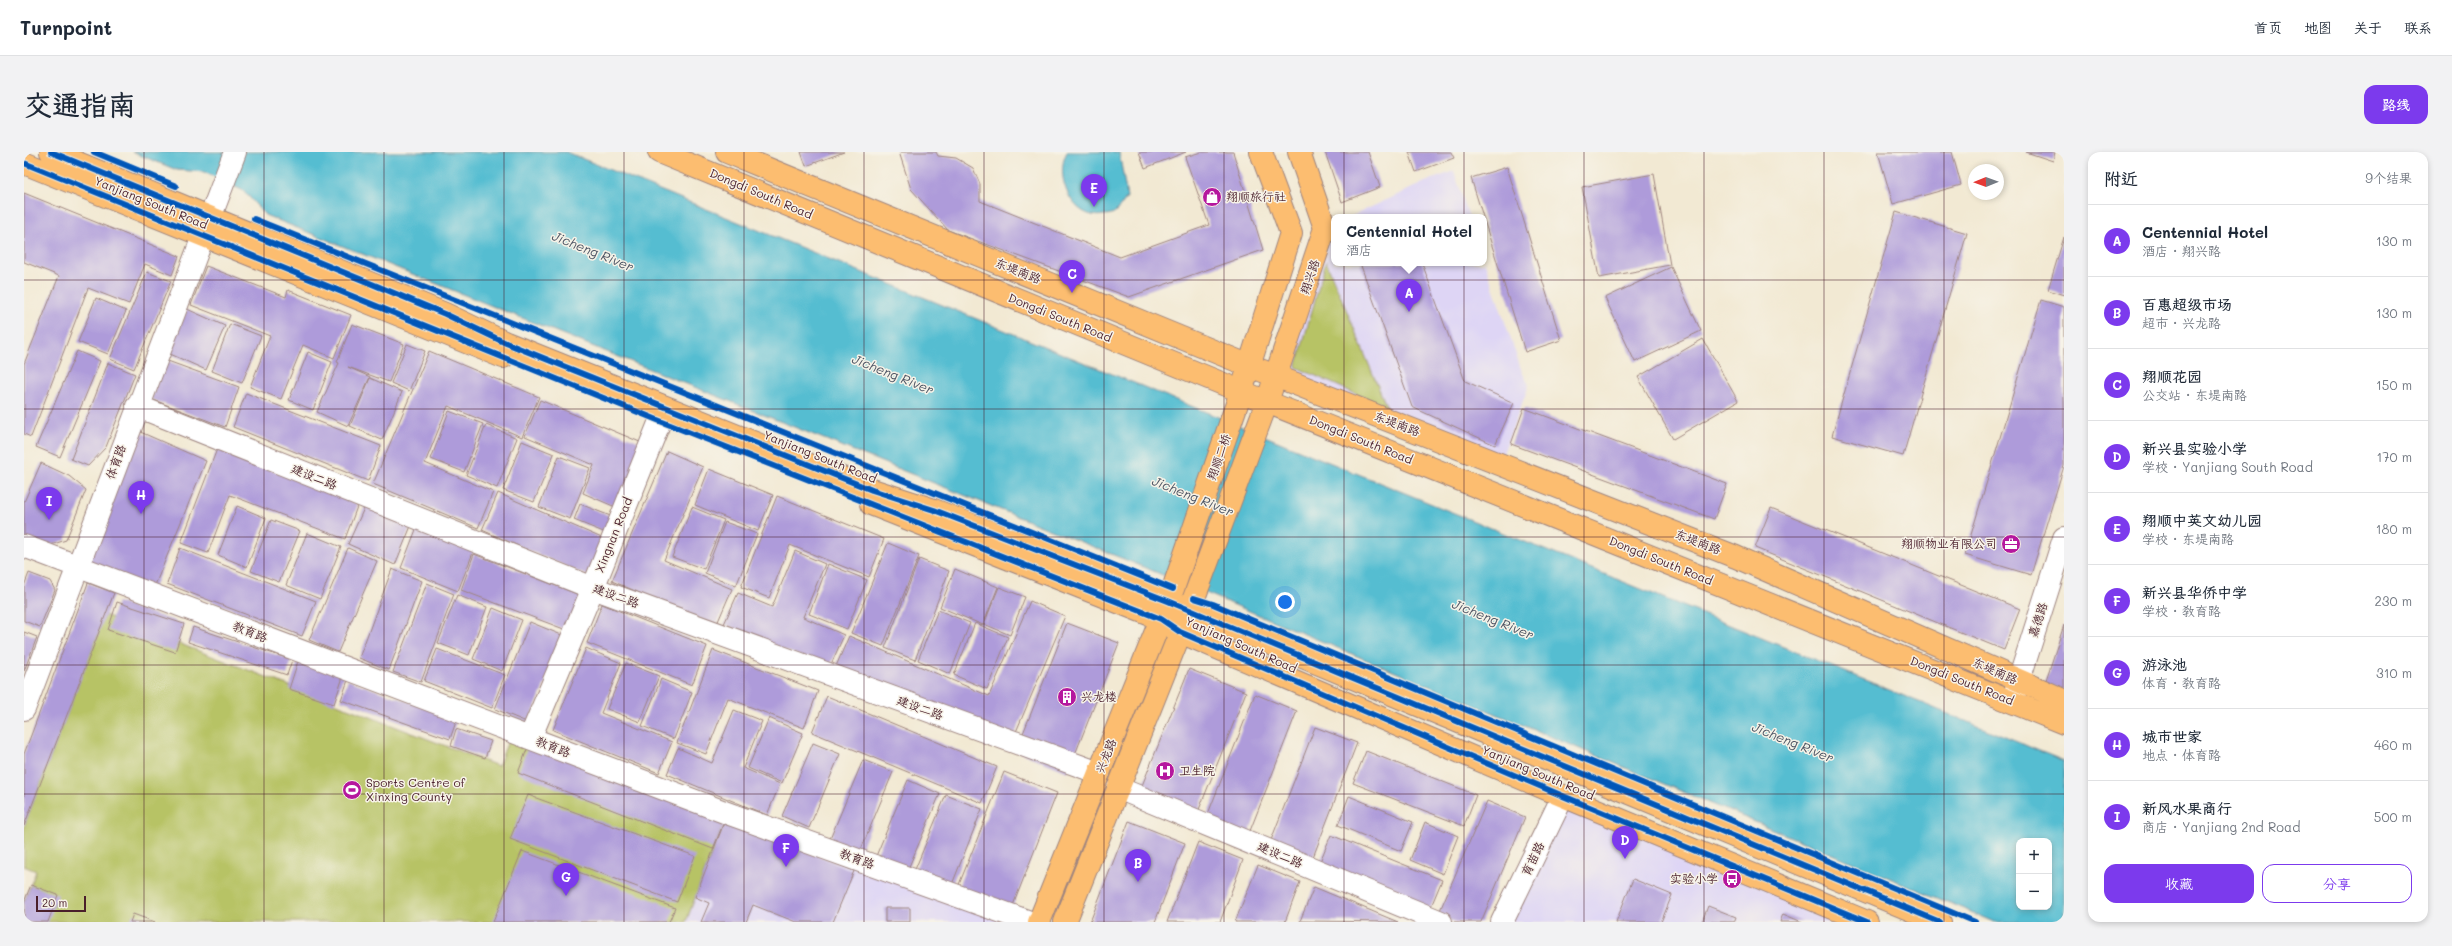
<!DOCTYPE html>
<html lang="zh">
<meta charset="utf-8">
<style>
:root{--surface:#fff;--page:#f2f2f3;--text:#1f2937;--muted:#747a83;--line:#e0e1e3;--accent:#7c3aed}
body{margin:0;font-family:Mali,"LXGW WenKai TC",sans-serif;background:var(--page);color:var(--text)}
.controls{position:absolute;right:12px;bottom:12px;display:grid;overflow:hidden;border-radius:8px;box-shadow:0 2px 6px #0003}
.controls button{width:36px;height:36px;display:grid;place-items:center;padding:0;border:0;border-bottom:1px solid var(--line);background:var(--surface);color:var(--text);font:20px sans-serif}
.compass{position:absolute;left:1944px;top:12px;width:36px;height:36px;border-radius:50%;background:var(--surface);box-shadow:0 2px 6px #0003;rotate:269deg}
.scale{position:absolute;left:12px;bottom:10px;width:50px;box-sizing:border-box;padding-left:4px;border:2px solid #4a1f2b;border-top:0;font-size:11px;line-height:14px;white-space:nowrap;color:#4a1f2b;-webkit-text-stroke:3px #f7f3e8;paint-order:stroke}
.you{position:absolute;left:1261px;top:450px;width:14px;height:14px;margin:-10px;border:3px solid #fff;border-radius:50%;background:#1a73e8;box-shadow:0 0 0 6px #1a73e833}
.badge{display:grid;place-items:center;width:26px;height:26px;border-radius:50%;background:var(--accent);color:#fff;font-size:13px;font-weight:700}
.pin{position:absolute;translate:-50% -33px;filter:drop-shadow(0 1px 2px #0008)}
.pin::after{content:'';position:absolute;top:21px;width:14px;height:12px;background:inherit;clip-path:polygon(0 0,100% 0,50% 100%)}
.popup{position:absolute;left:1307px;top:62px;width:156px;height:52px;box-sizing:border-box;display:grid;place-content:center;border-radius:8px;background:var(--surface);filter:drop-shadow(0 1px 3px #0005);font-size:13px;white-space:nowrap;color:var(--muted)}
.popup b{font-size:15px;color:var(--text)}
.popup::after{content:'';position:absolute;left:50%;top:100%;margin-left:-8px;border:8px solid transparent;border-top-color:var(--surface)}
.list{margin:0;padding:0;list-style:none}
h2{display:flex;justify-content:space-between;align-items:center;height:52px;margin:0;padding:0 16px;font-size:17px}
h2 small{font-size:13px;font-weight:400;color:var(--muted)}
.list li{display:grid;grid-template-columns:26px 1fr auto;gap:12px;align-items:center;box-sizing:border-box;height:72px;padding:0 16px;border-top:1px solid var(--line)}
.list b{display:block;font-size:15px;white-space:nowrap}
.list p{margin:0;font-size:13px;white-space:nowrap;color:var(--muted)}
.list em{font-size:13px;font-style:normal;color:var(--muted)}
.actions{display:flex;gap:8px;padding:12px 16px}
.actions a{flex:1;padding:9px 0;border:1px solid var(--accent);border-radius:12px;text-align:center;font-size:14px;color:var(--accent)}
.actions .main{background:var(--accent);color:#fff}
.map{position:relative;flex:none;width:2040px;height:770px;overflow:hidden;border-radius:12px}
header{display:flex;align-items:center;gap:24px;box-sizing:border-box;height:56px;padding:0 20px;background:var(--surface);border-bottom:1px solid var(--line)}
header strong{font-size:19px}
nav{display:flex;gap:22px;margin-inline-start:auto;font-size:14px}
.intro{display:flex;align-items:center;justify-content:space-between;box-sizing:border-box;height:96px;padding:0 24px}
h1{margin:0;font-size:28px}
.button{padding:10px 18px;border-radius:12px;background:var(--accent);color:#fff;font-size:14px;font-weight:700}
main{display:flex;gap:24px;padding:0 24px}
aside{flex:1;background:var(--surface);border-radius:12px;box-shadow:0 2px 6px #0003}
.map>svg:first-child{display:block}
.built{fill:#ded5f5}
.green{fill:#b7c365;stroke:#807148}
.water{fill:#54bdd1;stroke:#4f6e7e;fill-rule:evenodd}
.building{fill:#ae9bda}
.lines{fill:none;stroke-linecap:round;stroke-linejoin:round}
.minor-casing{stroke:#9e847f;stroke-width:24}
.major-casing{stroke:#9e847f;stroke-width:24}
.minor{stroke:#fff;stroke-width:22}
.major{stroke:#fcbd6f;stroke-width:22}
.cycleway-casing{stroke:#f7f3e8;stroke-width:8}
.cycleway{stroke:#0057b8;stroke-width:6}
.grid{fill:none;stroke:#4a1f2b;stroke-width:1;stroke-opacity:0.55}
.labels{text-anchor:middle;stroke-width:3;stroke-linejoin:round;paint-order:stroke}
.street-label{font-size:12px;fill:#4a1f2b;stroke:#f7f3e8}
.poi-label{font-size:12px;fill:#4a1f2b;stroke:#f7f3e8;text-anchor:start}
.water-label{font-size:13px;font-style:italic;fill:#4e5665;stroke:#f7f3e8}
</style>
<header>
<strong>Turnpoint</strong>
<nav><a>首页</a><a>地图</a><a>关于</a><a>联系</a></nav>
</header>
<div class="intro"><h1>交通指南</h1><a class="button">路线</a></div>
<main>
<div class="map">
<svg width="2040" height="770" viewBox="0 0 2040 770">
<rect width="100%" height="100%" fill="#f7f3e8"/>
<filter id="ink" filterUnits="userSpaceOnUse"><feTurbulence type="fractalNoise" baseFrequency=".025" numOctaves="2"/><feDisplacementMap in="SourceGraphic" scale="8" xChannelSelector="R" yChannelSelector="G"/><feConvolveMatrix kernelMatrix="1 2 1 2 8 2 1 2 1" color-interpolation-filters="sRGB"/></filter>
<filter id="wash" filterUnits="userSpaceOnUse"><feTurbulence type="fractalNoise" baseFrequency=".012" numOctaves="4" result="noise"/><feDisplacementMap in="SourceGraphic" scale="16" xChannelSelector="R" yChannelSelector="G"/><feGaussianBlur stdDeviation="0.9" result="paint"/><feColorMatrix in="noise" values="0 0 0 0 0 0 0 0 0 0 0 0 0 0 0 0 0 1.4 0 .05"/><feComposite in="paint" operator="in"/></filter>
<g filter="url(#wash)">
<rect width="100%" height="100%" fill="#f2e9d3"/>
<path class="built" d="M1430 19 1445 65H1326L1401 30Z
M1310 72V111H1460V108L1498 220 1505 233 1475 312 1252 223Z
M1539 644 1843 770H1483Z
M703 661 980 770H662Z"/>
<path class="green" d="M1302 109 1363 256 1272 215Z
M81 463 474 614 488 579 703 661 662 770H0V750L12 719 0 714V674Z"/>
<path class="water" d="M108 0H542L2040 609V770H1971L1122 416 241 63 220 39 180 20 153 18ZM1995 689H2025V755H1995Z
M1043 0H1095L1103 45C1099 50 1096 56 1091 60 1089 62 1084 63 1080 63 1049 70 1029 24 1043 0Z"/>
<g id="blocks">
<path class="building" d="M777 0H820L782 14Z
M875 0H912L914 4 932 6 949 16 956 32V49L1096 105 1185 73 1161 5 1177 0H1209L1239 98 1105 145 924 78 887 37Z
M1115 0H1162L1121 16Z
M1301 0H1344L1356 35 1318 50Z
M1385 0H1427L1430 6 1392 20Z
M1854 0H1928L1937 33 1869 52Z
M2002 0H2031L2029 9Z
M1483 15 1537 188 1501 200 1447 26Z
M1630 22 1646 113 1575 126 1558 35Z
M0 41 155 104 148 123 121 112 105 152 64 136 7 285 0 282V212L35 124 0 110Z
M1872 60 1943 81 1879 304 1808 284Z
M2040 85V143L2024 138Z
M1336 111H1398L1441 229 1490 251 1471 293 1388 255Z
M182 114 262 145 264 138 327 163 310 206 279 193 257 247 226 235 246 184 167 153Z
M1647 115 1677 179 1611 210 1581 146Z
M123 120 147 129 110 217 86 207Z
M72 146 102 159 84 202 54 190Z
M2017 148 2040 155V314L2007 423 1941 403Z
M163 157 201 174 182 218 144 201Z
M206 172 237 184 218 231 188 219Z
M328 172 380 192 365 230 324 215 346 225 324 274 293 260 315 211 313 210Z
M1679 187 1714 249 1649 287 1614 225Z
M383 192 401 199 385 239 367 231Z
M53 199 76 209 36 305 12 295Z
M405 199 515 245 498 285 424 254 401 311 469 340 454 376 349 332Z
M284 200 308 210 289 258 265 248Z
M141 208 215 235 201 275 127 247Z
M84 211 111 222 82 295 64 314 47 307Z
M346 226 378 240 358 288 326 274Z
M222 241 357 294 344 329 209 275Z
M516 248 623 293 596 357 559 341 570 313 501 284Z
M1500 256 1703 332 1690 367 1487 292Z
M425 259 459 272 440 320 407 307Z
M462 273 493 286 473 336 442 323Z
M105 275 182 309 127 443 53 415Z
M498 289 530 302 510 350 479 338Z
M193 297 334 352 321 387 206 343 184 401 157 391Z
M643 299 679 315 640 408 708 437 692 474 588 429Z
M535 304 566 316 546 367 515 355Z
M17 311 45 324 62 338 42 388 20 395 0 386V350Z
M685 317 749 343 734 379 671 353Z
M474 341 580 387 564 424 458 378Z
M753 344 860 387 845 425 766 393 745 446 717 435Z
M556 352 589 365 582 381 550 368Z
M213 354 242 366 223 415 194 403Z
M341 354 387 374 371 413 324 392Z
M668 355 700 368 680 417 648 405Z
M1747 356 1996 457 1980 498 1731 396Z
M247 368 276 379 255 430 227 419Z
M701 370 733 382 712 434 681 421Z
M393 375 450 398 434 439 377 416Z
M283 381 317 395 296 447 262 433Z
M864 391 895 404 859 494 827 481Z
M156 396 292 449 278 484 143 432Z
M324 396 353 409 314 500 285 488Z
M771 399 801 412 779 465 820 483 805 517 700 472 714 441 748 455Z
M450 402 558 444 545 479 437 438Z
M895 407 925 419 891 508 861 496Z
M804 412 843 428 823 477 785 462Z
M368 417 398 429 365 518 335 506Z
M931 417 974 435 959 473 916 455Z
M5 421 26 429 31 438 16 475 0 469V434Z
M64 431 90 441 0 674V602Z
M403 431 430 442 397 530 369 520Z
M975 435 1001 445 986 483 960 472Z
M433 443 463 455 445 503 414 491Z
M1006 449 1041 464 986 594 810 519 825 484 965 544Z
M93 450 160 472 151 500 84 478Z
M578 452 683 494 668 533 563 491Z
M469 456 498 468 478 519 449 507Z
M914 458 946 471 926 522 894 508Z
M506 470 540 484 505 571 471 557Z
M951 471 984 485 963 537 930 523Z
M1043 471 1095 491 1044 620 992 599Z
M2040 473V539L2021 531Z
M169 475 268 508 263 523 164 490Z
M0 480 13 485 0 519Z
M562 496 597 511 577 561 648 590 635 621 529 578Z
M413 497 481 523 468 556 400 529Z
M689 498 794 539 780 576 704 546 682 602 653 591Z
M276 503 321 519 310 552 265 537Z
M602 511 635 524 616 570 583 557Z
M1165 517 1222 540 1172 665 1115 641Z
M637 527 668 540 650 587 618 574Z
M324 528 433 567 426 587 317 548Z
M1231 542 1273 559 1224 684 1182 667Z
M803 544 973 615 958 651 788 580Z
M710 558 738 569 719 616 756 632 743 663 643 622 654 596 688 611Z
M745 566 779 581 758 631 724 616Z
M1291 575 1333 591 1286 713 1244 696Z
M432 577 467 589 461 606 427 594Z
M789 591 816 602 785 676 758 664Z
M505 592 701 667 689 697 494 621Z
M1342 599 1452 643 1440 674 1329 631Z
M839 608 869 620 836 700 806 687Z
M980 620 1033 641 986 761 932 740Z
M884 628 916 642 884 717 852 704Z
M504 643 671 704 653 750 486 687Z
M922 643 958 657 927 735 890 720Z
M1325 644 1389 670 1377 699 1314 673Z
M1463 649 1501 665 1457 770H1429L1414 763Z
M702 666 830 719 809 770H772L729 753 722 770H677L685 751 671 745Z
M1105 669 1161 691 1131 770H1066Z
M1401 670 1434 684 1419 722 1386 708Z
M1307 683 1418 728 1406 757 1295 712Z
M1174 690 1219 708 1196 770H1143Z
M498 699 651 756 645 770H469Z
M1234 713 1276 730 1261 770H1211Z
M1609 727 1648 743 1637 770H1592Z
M7 733 34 743 24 770H0V750Z
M1290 735 1374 770 1276 769Z
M1684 754 1712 765 1710 770H1678Z
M861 756H886V770H861Z
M109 762 131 770H106Z
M1759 762 1778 770H1756Z"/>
</g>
</g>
<g filter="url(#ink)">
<use href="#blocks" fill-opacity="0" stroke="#9e847f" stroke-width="1"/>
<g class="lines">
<g class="minor-casing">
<path id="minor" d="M113 254 569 436 1075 621
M0 394 703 661 1006 770
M1989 547 2040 386
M0 557 211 0
M506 586 569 436 636 269
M1094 636 1417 770
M1478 770 1539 644"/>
</g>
<g class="major-casing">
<path id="major" d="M27 0 421 162 482 191 848 338 910 358 1144 449 1916 770
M635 0 1243 250 2040 571
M703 0 1226 214 1712 405 2040 548
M0 11 479 205
M847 352 1137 467 1156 480 1539 644 1843 770
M1015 770 1149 437 1217 240 1267 81 1237 0
M1041 770 1170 446 1243 250 1301 76 1275 0"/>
</g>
<use href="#minor" class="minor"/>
<use href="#major" class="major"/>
<g class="cycleway-casing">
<path id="cycleway" d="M27 0 421 162 482 191 848 338 910 358 1144 449 1916 770
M70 0 152 34
M0 11 636 269 1137 467 1156 480 1539 644 1843 770
M230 67 1149 437
M1170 446 1189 452 1951 770"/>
</g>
<use href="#cycleway" class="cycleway"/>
</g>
</g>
<path class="grid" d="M120 0V770M240 0V770M360 0V770M480 0V770M600 0V770M720 0V770M840 0V770M960 0V770M1080 0V770M1200 0V770M1320 0V770M1440 0V770M1560 0V770M1680 0V770M1800 0V770M1920 0V770M0 128H2040M0 257H2040M0 385H2040M0 513H2040M0 642H2040"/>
<defs>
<g id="shop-disc" transform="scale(1)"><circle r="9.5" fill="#b5179e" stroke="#f7f3e8"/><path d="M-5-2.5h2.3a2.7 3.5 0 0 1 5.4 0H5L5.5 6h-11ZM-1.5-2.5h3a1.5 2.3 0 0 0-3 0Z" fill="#fff"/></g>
<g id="office-disc" transform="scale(1)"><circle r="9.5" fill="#b5179e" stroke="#f7f3e8"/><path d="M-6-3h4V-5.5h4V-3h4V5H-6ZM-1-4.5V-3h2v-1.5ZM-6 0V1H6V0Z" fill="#fff"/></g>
<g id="building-disc" transform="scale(1)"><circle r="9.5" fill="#b5179e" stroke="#f7f3e8"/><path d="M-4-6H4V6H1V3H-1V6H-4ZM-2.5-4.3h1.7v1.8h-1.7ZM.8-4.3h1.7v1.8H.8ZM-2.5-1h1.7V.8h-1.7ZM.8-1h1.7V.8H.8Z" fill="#fff"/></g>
<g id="hospital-disc" transform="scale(1)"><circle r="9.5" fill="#b5179e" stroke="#f7f3e8"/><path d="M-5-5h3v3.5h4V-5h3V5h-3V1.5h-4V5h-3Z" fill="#fff"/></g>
<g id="stadium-disc" transform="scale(1)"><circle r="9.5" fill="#b5179e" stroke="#f7f3e8"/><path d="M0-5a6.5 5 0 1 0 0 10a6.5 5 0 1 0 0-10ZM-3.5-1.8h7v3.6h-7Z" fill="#fff"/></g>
<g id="bus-disc" transform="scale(1)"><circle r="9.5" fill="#b5179e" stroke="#f7f3e8"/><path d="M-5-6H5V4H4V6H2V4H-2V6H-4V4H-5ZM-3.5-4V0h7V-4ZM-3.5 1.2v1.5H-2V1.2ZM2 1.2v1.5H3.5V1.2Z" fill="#fff"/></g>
</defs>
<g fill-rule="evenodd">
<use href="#shop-disc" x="1188" y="45"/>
<use href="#office-disc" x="1987" y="392"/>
<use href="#building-disc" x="1043" y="545"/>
<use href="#hospital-disc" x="1141" y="619"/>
<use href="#stadium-disc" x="328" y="638"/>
<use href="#bus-disc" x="1708" y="727"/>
</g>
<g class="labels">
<g class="street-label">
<text transform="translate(737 42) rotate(23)" y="4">Dongdi South Road</text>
<text transform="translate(127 51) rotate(22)" y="4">Yanjiang South Road</text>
<text transform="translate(994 119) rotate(22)" y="4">东堤南路</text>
<text transform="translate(1286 125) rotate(-72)" y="4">翔兴路</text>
<text transform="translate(1036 166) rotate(22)" y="4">Dongdi South Road</text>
<text transform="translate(1373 272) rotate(21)" y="4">东堤南路</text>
<text transform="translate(1337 288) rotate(22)" y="4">Dongdi South Road</text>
<text transform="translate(796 305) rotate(22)" y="4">Yanjiang South Road</text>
<text transform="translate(1195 305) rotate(-71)" y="4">翔顺二桥</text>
<text transform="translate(92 310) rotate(-70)" y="4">体育路</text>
<text transform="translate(290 325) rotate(22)" y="4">建设二路</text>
<text transform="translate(590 383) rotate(-68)" y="4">Xingnan Road</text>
<text transform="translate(1674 390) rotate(21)" y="4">东堤南路</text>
<text transform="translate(1637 409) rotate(22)" y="4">Dongdi South Road</text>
<text transform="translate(592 444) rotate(20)" y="4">建设二路</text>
<text transform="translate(2014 468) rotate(-72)" y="4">嘉德路</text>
<text transform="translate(226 480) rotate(21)" y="4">教育路</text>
<text transform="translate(1217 493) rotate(24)" y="4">Yanjiang South Road</text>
<text transform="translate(1971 519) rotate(24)" y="4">东堤南路</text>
<text transform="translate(1938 529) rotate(22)" y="4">Dongdi South Road</text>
<text transform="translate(896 556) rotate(20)" y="4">建设二路</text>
<text transform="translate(529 595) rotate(21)" y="4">教育路</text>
<text transform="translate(1082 604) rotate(-68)" y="4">兴龙路</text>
<text transform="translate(1514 621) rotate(23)" y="4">Yanjiang South Road</text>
<text transform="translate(1256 703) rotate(23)" y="4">建设二路</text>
<text transform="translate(833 707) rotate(20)" y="4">教育路</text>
<text transform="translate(1509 707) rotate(-64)" y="4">育苗路</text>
</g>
<g class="poi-label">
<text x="1202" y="49">翔顺旅行社</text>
<text x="1973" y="396" text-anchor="end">翔顺物业有限公司</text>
<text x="1057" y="549">兴龙楼</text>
<text x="1155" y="623">卫生院</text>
<text x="342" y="635">Sports Centre of<tspan x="342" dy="14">Xinxing County</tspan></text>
<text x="1694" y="731" text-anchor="end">实验小学</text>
</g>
<g class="water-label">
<text transform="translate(569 99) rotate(22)" y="5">Jicheng River</text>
<text transform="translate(869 222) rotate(22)" y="5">Jicheng River</text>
<text transform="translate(1169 344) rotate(22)" y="5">Jicheng River</text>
<text transform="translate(1469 467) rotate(22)" y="5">Jicheng River</text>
<text transform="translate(1769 590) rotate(22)" y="5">Jicheng River</text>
</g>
</g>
</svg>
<div class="controls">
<button>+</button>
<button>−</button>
</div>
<svg class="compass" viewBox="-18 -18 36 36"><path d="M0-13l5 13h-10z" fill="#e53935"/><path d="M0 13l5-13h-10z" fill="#747a83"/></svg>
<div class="scale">20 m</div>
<div class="you"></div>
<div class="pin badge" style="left:1385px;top:160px">A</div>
<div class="popup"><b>Centennial Hotel</b>酒店</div>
<div class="pin badge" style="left:1114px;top:730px">B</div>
<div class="pin badge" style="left:1048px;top:141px">C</div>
<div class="pin badge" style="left:1601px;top:707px">D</div>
<div class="pin badge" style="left:1070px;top:55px">E</div>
<div class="pin badge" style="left:762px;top:715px">F</div>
<div class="pin badge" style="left:542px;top:744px">G</div>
<div class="pin badge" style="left:117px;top:362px">H</div>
<div class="pin badge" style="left:25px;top:368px">I</div>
</div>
<aside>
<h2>附近<small>9个结果</small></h2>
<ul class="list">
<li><span class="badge">A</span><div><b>Centennial Hotel</b><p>酒店 · 翔兴路</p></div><em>130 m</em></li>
<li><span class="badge">B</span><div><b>百惠超级市场</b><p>超市 · 兴龙路</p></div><em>130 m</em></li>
<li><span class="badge">C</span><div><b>翔顺花园</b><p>公交站 · 东堤南路</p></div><em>150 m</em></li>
<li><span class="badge">D</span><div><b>新兴县实验小学</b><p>学校 · Yanjiang South Road</p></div><em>170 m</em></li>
<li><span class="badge">E</span><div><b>翔顺中英文幼儿园</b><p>学校 · 东堤南路</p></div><em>180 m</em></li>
<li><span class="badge">F</span><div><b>新兴县华侨中学</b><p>学校 · 教育路</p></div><em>230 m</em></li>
<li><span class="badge">G</span><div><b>游泳池</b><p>体育 · 教育路</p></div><em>310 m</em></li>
<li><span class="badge">H</span><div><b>城市世家</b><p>地点 · 体育路</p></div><em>460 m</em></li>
<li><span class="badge">I</span><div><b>新风水果商行</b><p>商店 · Yanjiang 2nd Road</p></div><em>500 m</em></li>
</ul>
<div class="actions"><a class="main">收藏</a><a>分享</a></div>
</aside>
</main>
